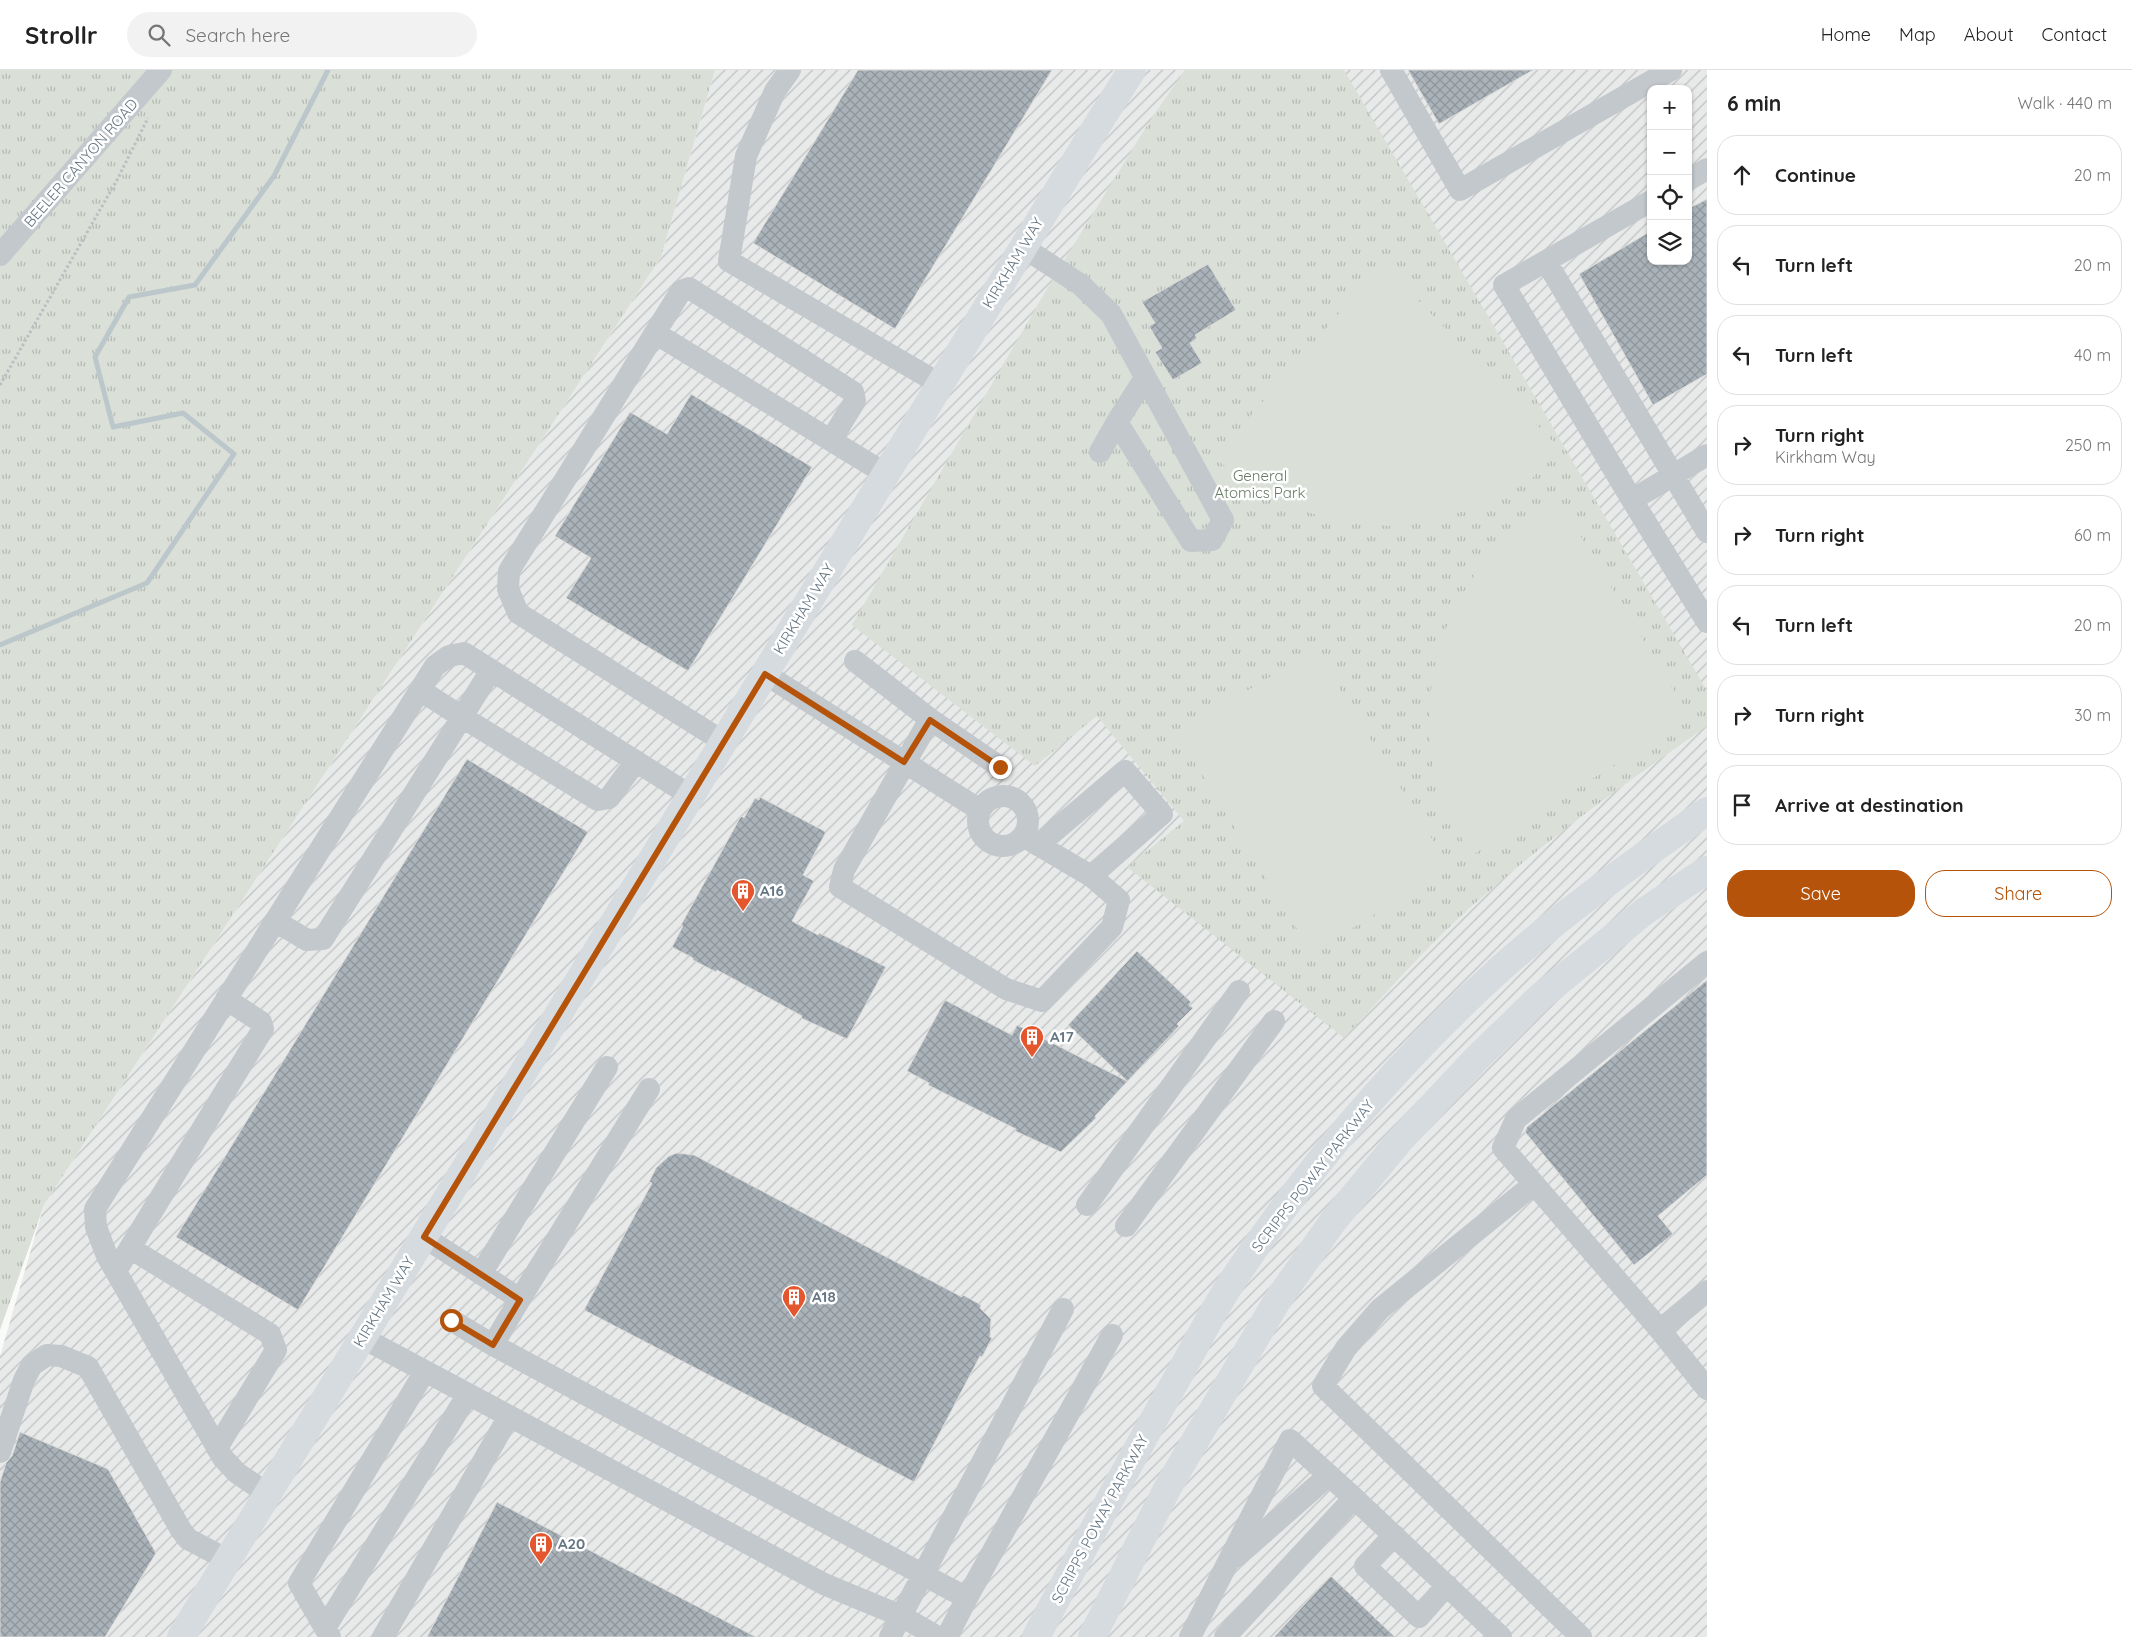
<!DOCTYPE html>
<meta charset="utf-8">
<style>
:root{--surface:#fff;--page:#f2f2f2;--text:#222;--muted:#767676;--line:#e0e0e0;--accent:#b45309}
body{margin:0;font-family:Quicksand,sans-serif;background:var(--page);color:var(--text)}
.controls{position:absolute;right:15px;top:15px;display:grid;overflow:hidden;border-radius:10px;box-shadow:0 1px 4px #0004}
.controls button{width:45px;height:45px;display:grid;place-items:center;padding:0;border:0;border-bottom:1px solid var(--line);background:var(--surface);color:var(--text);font:25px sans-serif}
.stop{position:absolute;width:15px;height:15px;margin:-11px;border:4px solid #b45309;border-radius:50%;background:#fff}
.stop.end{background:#b45309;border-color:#fff;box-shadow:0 1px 5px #0008}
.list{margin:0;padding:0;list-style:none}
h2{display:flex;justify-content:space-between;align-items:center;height:65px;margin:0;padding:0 20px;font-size:21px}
h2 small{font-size:16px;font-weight:400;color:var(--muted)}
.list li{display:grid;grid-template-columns:32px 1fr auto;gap:15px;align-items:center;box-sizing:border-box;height:80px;margin:0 10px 10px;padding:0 10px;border:1px solid var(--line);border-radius:20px}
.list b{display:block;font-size:19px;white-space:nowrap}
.list p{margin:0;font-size:16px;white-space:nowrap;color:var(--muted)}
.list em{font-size:16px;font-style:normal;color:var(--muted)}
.actions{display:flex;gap:10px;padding:15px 20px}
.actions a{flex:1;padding:11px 0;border:1px solid var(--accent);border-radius:20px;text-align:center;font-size:18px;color:var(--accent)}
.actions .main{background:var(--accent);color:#fff}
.icon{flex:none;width:28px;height:28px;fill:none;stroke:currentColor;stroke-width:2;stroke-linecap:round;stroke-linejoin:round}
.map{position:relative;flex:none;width:1707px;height:1567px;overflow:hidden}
header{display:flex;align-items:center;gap:30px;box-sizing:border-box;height:70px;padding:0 25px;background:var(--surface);border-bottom:1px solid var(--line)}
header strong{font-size:24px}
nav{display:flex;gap:28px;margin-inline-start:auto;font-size:18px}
.search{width:350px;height:45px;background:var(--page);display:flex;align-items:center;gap:12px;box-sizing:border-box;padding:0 18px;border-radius:28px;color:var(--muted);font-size:19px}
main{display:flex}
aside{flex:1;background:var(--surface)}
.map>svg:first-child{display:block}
.industrial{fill:url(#industrial-furrows);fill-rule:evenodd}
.grass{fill:url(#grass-tufts)}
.garden{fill:#dadfd7}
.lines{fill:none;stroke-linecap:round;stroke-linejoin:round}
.stream{stroke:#bbc7cb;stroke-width:5}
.building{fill:url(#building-cross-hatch);stroke:#dcdcda}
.path{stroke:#bbbfc2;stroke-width:3;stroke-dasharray:2.5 2.5;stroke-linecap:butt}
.minor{stroke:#c3c8cc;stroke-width:22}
.major{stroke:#d6dbdf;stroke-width:28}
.route{stroke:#b45309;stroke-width:6}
.labels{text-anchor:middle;stroke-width:5;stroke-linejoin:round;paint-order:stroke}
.street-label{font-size:15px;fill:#657683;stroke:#fff}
.park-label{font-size:15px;fill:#687a64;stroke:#fff}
.poi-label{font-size:15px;font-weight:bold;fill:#657683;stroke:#fff;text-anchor:start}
</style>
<header>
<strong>Strollr</strong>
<div class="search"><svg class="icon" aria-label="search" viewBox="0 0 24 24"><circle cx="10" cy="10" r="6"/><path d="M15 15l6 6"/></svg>Search here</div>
<nav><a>Home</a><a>Map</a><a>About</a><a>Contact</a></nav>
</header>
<main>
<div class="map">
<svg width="1707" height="1567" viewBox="0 0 1707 1567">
<defs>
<pattern id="industrial-furrows" width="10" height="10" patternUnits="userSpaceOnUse" patternTransform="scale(1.25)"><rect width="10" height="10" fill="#e8e9e9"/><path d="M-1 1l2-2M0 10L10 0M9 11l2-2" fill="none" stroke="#c0c1c2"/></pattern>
<pattern id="grass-tufts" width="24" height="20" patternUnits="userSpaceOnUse" patternTransform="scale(1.25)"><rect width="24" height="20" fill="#dadfd7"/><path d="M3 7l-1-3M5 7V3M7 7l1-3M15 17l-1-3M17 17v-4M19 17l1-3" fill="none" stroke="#b4b9b4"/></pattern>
<pattern id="building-cross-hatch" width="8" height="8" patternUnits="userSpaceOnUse" patternTransform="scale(1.25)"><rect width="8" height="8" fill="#aab3b9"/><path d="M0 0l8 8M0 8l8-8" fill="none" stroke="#8e969c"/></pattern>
</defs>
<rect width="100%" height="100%" fill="#fafaf8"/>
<path class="industrial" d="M715 0H1707V1567H0V1286L44 1135 661 187ZM1651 19H1688V191H1651Z"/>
<path class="grass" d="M0 0H715L661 187 44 1135 0 1260Z
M1185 0H1344L1707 621V656C1627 712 1547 769 1473 835 1427 876 1386 923 1344 968L1127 797 1184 751 1097 646 1035 696 852 555 1054 207 1151 49Z"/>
<path class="garden" d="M1375 202 1393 204 1561 380 1528 412 1484 434 1440 449 1389 456 1343 452 1296 439 1256 419 1214 388Z
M1558 429 1685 639 1677 655 1471 786 1436 720 1430 672V625L1439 575 1457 532 1484 491 1516 460Z
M1315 579 1450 798 1312 883 1177 664Z"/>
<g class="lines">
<path class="stream" d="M0 575 147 513 234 384 183 343 113 357 95 287 129 227 195 215 274 106 328 0"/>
</g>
<path class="building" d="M858 0H1052L895 259 753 173Z
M1408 0H1533L1439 54Z
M1707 129V304L1653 335 1579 204 1651 161V191H1688V139Z
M1208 194 1236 240 1195 265 1197 268 1190 273 1202 293 1173 310 1155 282 1162 278 1149 256 1155 253 1142 232Z
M691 324 812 397 688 601 566 528 591 488 555 466 630 342 667 364Z
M467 689 588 762 298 1240 176 1167Z
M760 727 826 762 803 805 814 811 792 851 818 865 819 863 886 897 847 969 801 948 802 946 717 900 716 902 693 890V888L672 877 683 856 681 855 741 746 744 748 755 728 759 730Z
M1137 881 1191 932 1189 935 1193 938 1177 954 1179 956 1095 1046 1096 1048 1061 1082 1015 1061 1016 1059 928 1015 929 1013 907 1001 945 930 1012 965 1017 955 1127 1011 1068 955Z
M1707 910V1105L1658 1146 1673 1164 1634 1195 1525 1062 1527 1057Z
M677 1083 694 1085 962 1227 963 1225 981 1235 980 1238 991 1249 990 1267 992 1268 982 1287 980 1286 914 1412 584 1240 652 1113 649 1112 656 1098 669 1086Z
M20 1362 108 1399 156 1483 105 1567H0V1412L6 1393 12 1386Z
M497 1432 756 1567H427Z
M1331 1506 1395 1567H1274Z"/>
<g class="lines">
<path class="path" d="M0 315 117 110 148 48"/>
<path class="minor" d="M790 0 775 21 746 86 729 191 940 314
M1391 0 1460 120 1671 0
M1688 110 1707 99
M1023 177 1081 215 1111 244 1223 450 1212 470 1191 471 1117 352 1145 308
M0 185 161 0
M1546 191 1707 462
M655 263 681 221 689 218 853 322 855 331 831 370
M1100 382 1117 352
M1707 385 1632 430 1707 552
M1632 430 1504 215 1651 131
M855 591 930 649
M491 600 462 647 598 730 609 728 636 691
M765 604 980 740
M724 672 518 543 508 519 509 501 655 263 886 404
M1000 697 930 649 844 800 840 817 1006 919 1042 931 1112 857 1119 830 1091 806
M978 751a25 25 0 1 1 50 0a25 25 0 1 1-50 0Z
M1023 766 1091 806 1162 744 1125 701 1038 775
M275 851 307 870 323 869 462 647 420 620
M1534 1114 1380 1239 1346 1278 1323 1316 1581 1567
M1087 1135 1239 921
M1126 1156 1274 951
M424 1167 520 1229 649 1019
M130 1178 270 1264 276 1280 217 1378
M116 1201 263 959 261 952 226 929
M481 1204 607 997
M1707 1221 1660 1260 1707 1319
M451 1250 493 1275 520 1229
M1660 1260 1503 1078 1516 1049 1707 892
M363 1268 824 1514 901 1546 938 1567
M493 1275 967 1528 1112 1265
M0 1382 24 1310 32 1295 47 1285 61 1286 88 1297 181 1460 188 1469 228 1490
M268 1424 237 1403 223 1388 107 1186 96 1157 95 1139 435 596 449 586 464 583 691 726
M1394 1465 1365 1496 1419 1547 1447 1515
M1236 1487 1329 1405
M325 1558 468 1324
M330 1567 299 1513 425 1301
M383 1567 509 1346
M890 1567 1063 1239
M947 1567 967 1528
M1190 1567 1290 1370 1354 1428
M1225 1567 1354 1428 1501 1567"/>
<path class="major" d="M181 1567 1098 54 1132 0
M1036 1567C1083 1479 1129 1392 1179 1305 1197 1273 1214 1238 1235 1207 1310 1095 1401 989 1500 899 1565 841 1636 791 1707 741
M1092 1567 1168 1417 1277 1231 1334 1150 1400 1070 1476 989 1540 927 1645 841 1707 800"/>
</g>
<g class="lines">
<path class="route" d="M451 1250 493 1275 520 1230 424 1167 765 604 904 692 930 650 1000 697"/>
</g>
<defs>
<g id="building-pin" transform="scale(1.25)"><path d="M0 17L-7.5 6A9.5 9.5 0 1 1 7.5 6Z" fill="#e4572e" stroke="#fff"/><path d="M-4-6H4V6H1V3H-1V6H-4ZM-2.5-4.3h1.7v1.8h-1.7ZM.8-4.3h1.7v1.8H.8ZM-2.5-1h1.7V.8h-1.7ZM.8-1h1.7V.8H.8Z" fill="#fff"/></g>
</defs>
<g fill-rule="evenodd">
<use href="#building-pin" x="743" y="821"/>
<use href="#building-pin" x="1032" y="967"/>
<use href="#building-pin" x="794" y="1227"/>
<use href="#building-pin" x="541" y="1474"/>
</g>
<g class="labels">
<g class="street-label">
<text transform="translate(81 93) rotate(-49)" y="5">BEELER CANYON ROAD</text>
<text transform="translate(1013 193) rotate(-59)" y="5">KIRKHAM WAY</text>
<text transform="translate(804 539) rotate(-59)" y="5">KIRKHAM WAY</text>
<text transform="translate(1313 1106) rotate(-52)" y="5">SCRIPPS POWAY PARKWAY</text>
<text transform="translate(384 1232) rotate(-59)" y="5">KIRKHAM WAY</text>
<text transform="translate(1100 1449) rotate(-62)" y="5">SCRIPPS POWAY PARKWAY</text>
</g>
<g class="park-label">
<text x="1260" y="411">General<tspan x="1260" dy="17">Atomics Park</tspan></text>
</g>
<g class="poi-label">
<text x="760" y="826">A16</text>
<text x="1050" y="972">A17</text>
<text x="812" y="1232">A18</text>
<text x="558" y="1479">A20</text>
</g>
</g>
</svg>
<div class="controls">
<button>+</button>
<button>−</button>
<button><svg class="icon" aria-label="locate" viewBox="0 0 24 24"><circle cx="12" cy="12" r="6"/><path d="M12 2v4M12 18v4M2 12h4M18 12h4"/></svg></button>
<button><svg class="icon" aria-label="layers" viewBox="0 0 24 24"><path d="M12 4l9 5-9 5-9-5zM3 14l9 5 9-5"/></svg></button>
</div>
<div class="stop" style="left:451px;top:1250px"></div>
<div class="stop end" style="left:1000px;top:697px"></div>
</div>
<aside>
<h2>6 min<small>Walk · 440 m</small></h2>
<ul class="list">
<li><svg class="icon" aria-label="ahead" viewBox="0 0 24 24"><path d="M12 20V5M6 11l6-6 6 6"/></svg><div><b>Continue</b></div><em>20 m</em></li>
<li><svg class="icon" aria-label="left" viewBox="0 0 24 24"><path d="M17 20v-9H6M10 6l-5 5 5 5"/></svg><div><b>Turn left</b></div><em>20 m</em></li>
<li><svg class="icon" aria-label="left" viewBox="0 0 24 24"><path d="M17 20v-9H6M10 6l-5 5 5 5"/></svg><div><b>Turn left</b></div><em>40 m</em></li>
<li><svg class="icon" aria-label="right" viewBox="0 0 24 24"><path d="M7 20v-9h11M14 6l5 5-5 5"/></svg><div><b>Turn right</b><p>Kirkham Way</p></div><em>250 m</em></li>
<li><svg class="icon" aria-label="right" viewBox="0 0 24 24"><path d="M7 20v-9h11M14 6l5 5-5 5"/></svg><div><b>Turn right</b></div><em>60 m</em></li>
<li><svg class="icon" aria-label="left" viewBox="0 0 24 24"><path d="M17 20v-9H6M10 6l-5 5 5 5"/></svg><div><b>Turn left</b></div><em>20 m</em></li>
<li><svg class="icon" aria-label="right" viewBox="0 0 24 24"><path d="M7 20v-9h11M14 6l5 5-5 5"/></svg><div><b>Turn right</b></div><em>30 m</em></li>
<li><svg class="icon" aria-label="arrive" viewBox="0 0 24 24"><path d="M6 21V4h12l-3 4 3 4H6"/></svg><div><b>Arrive at destination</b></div></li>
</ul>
<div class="actions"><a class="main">Save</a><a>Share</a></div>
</aside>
</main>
